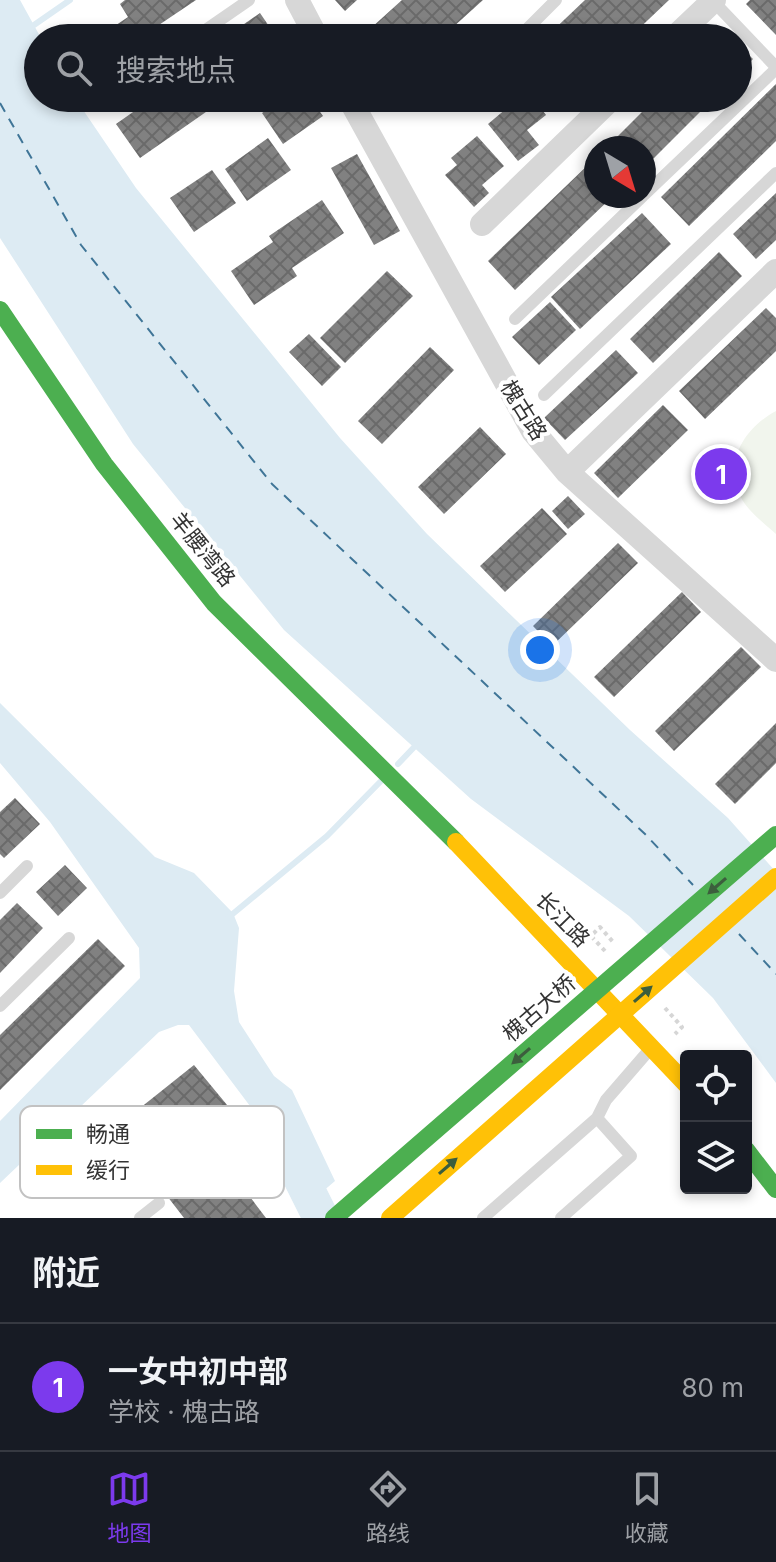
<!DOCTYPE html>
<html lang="zh">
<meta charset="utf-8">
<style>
:root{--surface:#171b24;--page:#242831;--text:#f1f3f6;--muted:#9ea1a6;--line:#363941;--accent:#7c3aed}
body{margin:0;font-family:Inter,"Noto Sans SC",sans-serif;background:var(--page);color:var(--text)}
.controls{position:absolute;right:24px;bottom:24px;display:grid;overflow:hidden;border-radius:8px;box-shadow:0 4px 12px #0003}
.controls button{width:72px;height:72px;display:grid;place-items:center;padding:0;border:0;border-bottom:2px solid var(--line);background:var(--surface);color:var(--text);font:40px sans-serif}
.compass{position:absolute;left:584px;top:136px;width:72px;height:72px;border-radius:50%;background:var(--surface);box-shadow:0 4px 12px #0003;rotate:142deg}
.you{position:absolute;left:540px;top:650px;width:28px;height:28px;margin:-20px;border:6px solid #fff;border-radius:50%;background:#1a73e8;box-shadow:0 0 0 12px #1a73e833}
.badge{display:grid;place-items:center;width:52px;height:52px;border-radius:50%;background:var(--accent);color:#fff;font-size:26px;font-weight:700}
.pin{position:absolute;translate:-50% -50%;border:4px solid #fff;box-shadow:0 2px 8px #0006}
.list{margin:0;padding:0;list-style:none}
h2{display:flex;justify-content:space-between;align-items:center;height:104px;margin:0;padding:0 32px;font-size:34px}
h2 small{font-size:26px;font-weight:400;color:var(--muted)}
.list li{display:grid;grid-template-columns:52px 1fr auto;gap:24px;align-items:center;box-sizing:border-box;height:128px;padding:0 32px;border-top:2px solid var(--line)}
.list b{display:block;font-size:30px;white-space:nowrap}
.list p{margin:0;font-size:26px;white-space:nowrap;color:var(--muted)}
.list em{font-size:26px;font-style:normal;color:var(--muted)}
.icon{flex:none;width:44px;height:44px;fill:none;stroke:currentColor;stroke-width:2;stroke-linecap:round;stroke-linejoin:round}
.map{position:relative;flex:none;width:776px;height:1218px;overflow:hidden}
.search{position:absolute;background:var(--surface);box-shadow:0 4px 12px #0003;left:24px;right:24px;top:24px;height:88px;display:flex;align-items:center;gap:20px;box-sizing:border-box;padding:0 28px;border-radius:44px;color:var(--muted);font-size:30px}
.sheet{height:232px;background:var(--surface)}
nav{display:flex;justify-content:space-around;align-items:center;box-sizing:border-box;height:112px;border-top:2px solid var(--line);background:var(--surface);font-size:22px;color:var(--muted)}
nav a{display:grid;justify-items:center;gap:4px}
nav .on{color:var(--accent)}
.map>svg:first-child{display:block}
.park{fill:#f1f5ed}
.water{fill:#ddebf3}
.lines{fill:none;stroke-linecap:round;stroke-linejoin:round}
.stream{stroke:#ddebf3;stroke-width:6}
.river{stroke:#ddebf3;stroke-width:36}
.ferry{stroke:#3f7597;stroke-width:2;stroke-dasharray:10 8;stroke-linecap:butt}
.building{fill:url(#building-cross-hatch)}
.path{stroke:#d6d6d6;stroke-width:4;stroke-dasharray:4 4;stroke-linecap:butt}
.lane{stroke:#d7d7d7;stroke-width:12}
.street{stroke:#d7d7d7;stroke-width:24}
.fast{stroke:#4caf50;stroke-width:18}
.slow{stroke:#ffc107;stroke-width:18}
.fast-bridge{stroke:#4caf50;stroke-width:18}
.slow-bridge{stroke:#ffc107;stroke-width:18}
.oneway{fill:#3c5e3d}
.labels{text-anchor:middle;stroke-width:8;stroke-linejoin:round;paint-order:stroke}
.street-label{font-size:22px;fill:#333;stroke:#fff}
.key{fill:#fff;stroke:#c2c2c2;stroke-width:2}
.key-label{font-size:22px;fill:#333}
</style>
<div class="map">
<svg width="776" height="1218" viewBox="0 0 776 1218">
<defs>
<pattern id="building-cross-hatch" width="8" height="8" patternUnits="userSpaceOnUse" patternTransform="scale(2)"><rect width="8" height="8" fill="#818181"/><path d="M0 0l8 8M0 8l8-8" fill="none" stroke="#6a6a6a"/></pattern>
</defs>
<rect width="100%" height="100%" fill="#fff"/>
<path class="park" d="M776 411V534C766 525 753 515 745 504 720 468 742 429 776 411Z"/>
<path class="water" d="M0 0H20L41 38H38V98H75L136 188 340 438 427 534 630 730 728 818 776 872V1083L713 998 629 916 471 799 284 630 133 444 0 238Z
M0 703 155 857 194 873 233 913 239 928 234 991 239 1022 274 1076 292 1090 335 1181 301 1210 259 1118 189 1025H178L159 1032 0 1183V1121L140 978 139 948 50 822 0 763Z"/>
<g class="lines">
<path class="stream" d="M34 25 70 0
M398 764 418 743
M229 917 327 836 381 781"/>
<path class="river" d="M291 1158 321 1218"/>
<path class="ferry" d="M0 103 81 245 272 484 645 834 693 885
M739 934 776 974"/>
</g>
<path class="building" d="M125 0H196L144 35 146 38H97L128 17 120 4Z
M335 0H357L345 11Z
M402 0H483L441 38H360Z
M585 0H669L629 38H545Z
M750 0H776V35L746 4Z
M260 13 277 38H224Z
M738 44 753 59 738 74Z
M776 84V141L689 226 661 197Z
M153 98H226L140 158 116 124Z
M283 98H310L323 116 283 144 262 113Z
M519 98H533L546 115 527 130 539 145 518 161 488 124Z
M656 98H714L644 168V148H606Z
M477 136 504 166 482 185 489 193 474 207 445 175 457 165 451 158Z
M268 138 291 170 247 201 225 169Z
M357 154 400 231 374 245 331 168Z
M589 164 596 171V196H613L515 290 488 261Z
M212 170 236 203 194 232 170 198Z
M776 193V240L756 259 733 234Z
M322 200 344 233 292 268 297 276 254 305 231 271 273 242 269 236Z
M642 213 671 244 580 329 551 297Z
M719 252 742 276 653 363 630 339Z
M387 271 413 296 345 363 320 338Z
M550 302 576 330 539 365 512 337Z
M766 308 776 318V351L705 419 679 391Z
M309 334 341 367 322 386 289 352Z
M430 347 454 370 382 444 358 421Z
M616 350 638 373 565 440 544 418Z
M663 405 688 430 618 498 594 473Z
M480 427 506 454 444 514 418 487Z
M568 496 585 514 568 529 552 511Z
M542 508 567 534 505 592 480 566Z
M618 543 638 563 552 646 533 626Z
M682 592 701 612 614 697 594 677Z
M741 647 761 667 674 751 655 731Z
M776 723V763L735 804 715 784Z
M15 798 40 824 4 858 0 854V812Z
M65 865 87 888 58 916 36 892Z
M17 903 43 928 0 973V920Z
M98 939 125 966 0 1090V1035Z
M194 1065 237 1117 162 1177 120 1124Z
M216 1152 266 1218H184L164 1192Z"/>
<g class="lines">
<path class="path" d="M605 951 591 936 600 927 613 942
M665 1008 682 1027 675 1034"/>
<path class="lane" d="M713 1 776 67
M194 38 249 0
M518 38 556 0
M644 195 776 69
M515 319 643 196
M544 395 776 173
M0 893 27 866
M0 1006 69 938
M140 1218 159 1203
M483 1218 597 1118
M561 1218 631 1156 597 1118 606 1100 651 1048"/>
<path class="street" d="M297 0 317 38
M674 38 714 0
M349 98 533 431 567 472 776 660
M482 224 612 98
M567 472 776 271"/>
<path class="fast" d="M0 310 104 464 214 603 456 842
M746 1150 776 1189"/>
<path class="slow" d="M456 842 686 1084"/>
<path class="fast-bridge" d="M334 1218 776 835"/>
<path class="slow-bridge" d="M390 1218 776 877"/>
</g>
<defs><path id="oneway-solid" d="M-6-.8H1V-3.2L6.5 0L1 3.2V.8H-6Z" transform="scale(2)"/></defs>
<g class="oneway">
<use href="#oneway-solid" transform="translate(717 886) rotate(139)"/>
<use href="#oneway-solid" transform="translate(643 994) rotate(-41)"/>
<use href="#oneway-solid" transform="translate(521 1056) rotate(139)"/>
<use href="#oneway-solid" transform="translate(448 1166) rotate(-41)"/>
</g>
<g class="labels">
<g class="street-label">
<text transform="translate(524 410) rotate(58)" y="8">槐古路</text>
<text transform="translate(203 549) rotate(51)" y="8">羊腰湾路</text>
<text transform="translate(563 919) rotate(46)" y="8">长江路</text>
<text transform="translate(539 1008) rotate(-41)" y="8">槐古大桥</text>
</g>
</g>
<rect x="20" y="1106" width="264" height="92" rx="12" class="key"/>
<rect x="36" y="1129" width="36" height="10" fill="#4caf50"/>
<rect x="36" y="1165" width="36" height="10" fill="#ffc107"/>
<g class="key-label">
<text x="86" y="1142">畅通</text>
<text x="86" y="1178">缓行</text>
</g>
</svg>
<div class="controls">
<button><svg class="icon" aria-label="locate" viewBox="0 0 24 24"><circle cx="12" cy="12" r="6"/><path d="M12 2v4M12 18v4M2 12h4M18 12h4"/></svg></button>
<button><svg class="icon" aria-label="layers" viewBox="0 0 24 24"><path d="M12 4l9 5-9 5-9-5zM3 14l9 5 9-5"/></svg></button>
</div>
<svg class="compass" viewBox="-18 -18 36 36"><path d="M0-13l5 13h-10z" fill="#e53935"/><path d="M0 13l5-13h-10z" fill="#9ea1a6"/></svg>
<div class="you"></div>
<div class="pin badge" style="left:721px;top:474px">1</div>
<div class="search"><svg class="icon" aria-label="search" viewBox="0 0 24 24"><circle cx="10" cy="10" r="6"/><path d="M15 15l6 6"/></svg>搜索地点</div>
</div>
<section class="sheet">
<h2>附近<small></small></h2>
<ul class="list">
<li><span class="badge">1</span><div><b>一女中初中部</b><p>学校 · 槐古路</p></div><em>80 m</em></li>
</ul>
</section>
<nav>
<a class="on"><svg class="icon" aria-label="map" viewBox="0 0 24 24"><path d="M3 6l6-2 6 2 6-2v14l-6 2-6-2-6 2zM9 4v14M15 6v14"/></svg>地图</a>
<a><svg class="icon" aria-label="directions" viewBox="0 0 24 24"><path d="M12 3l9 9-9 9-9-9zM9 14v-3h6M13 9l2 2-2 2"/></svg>路线</a>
<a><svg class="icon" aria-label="saved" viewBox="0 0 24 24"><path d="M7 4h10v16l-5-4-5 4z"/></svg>收藏</a>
</nav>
